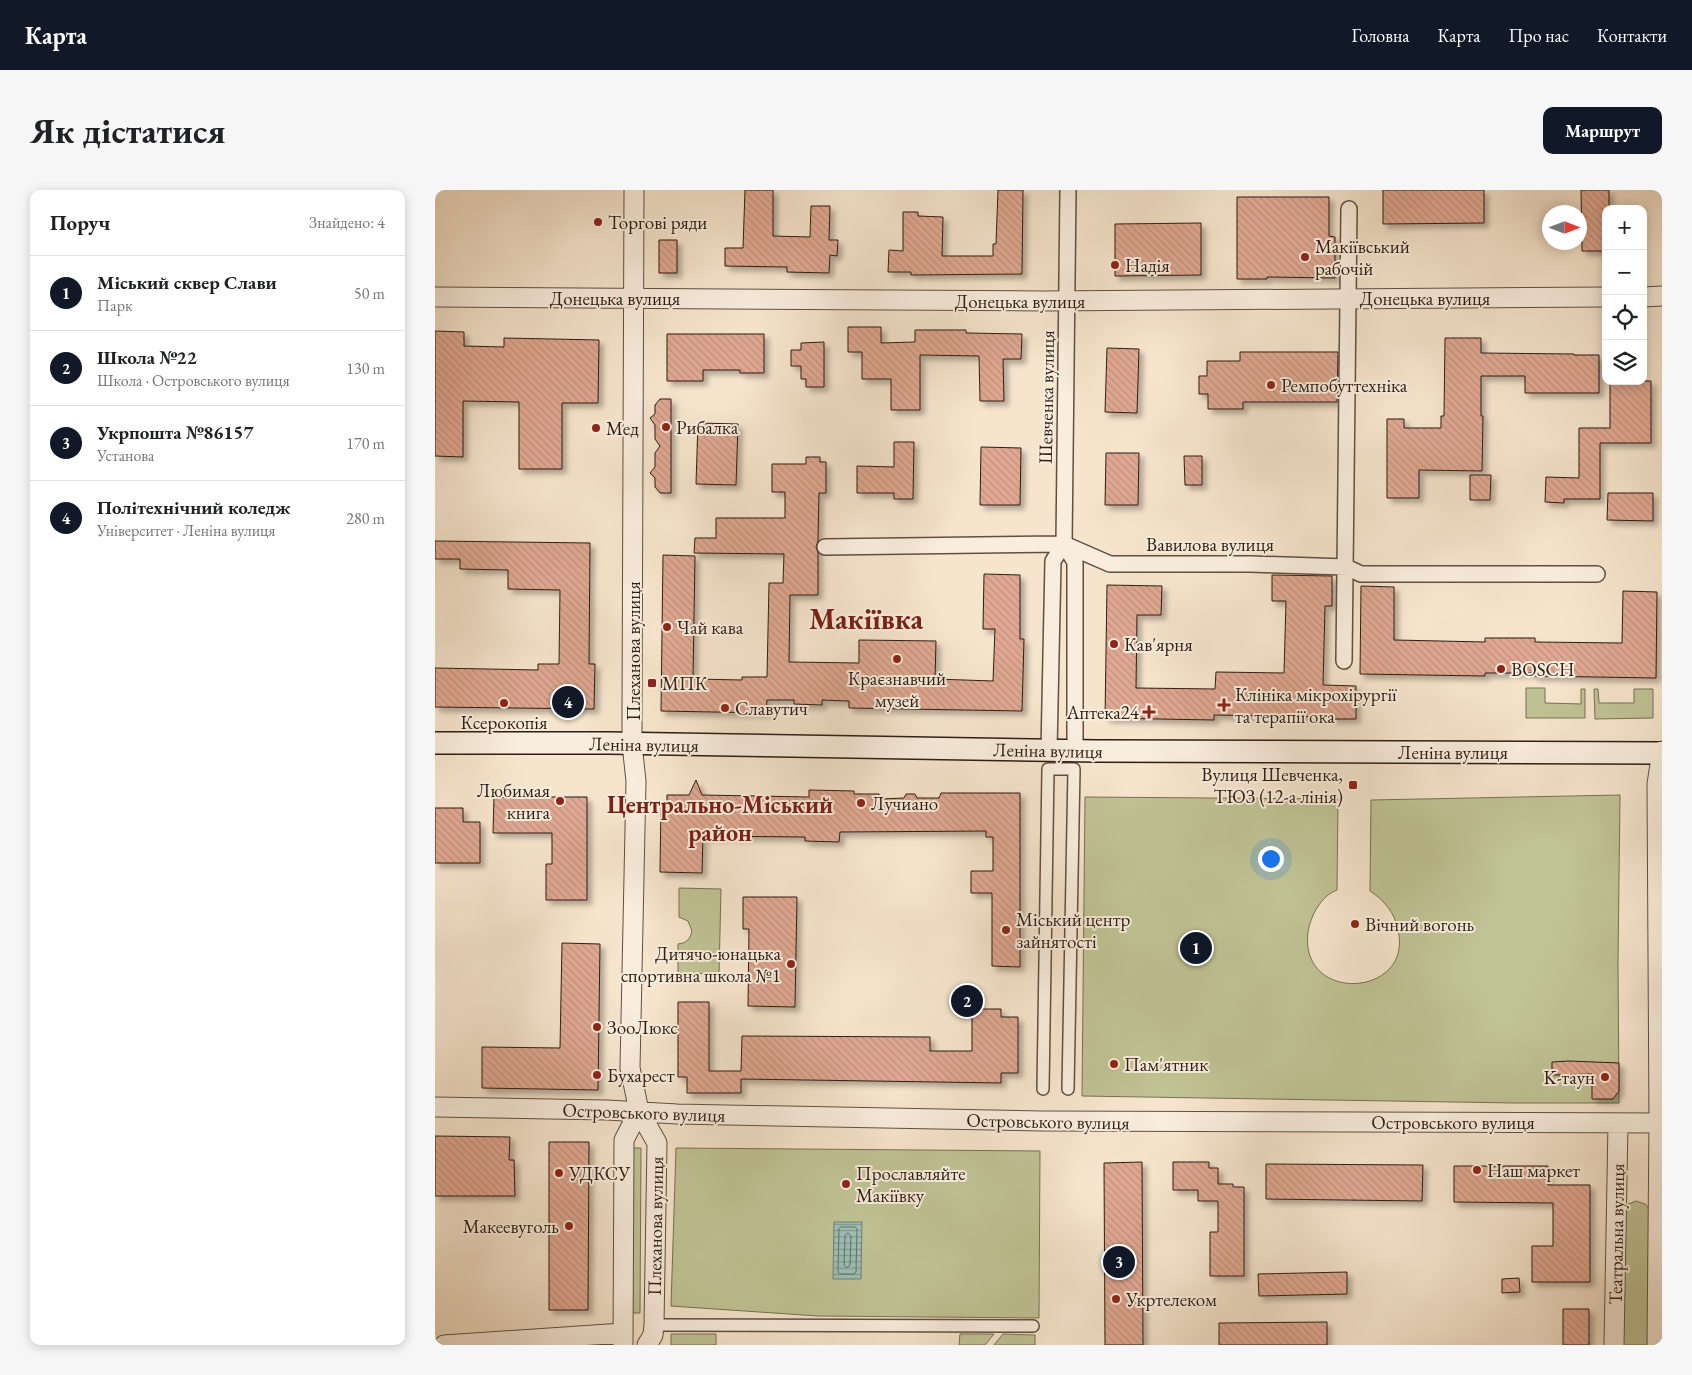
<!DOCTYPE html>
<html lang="uk">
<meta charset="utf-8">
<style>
:root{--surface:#fff;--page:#f6f6f6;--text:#202124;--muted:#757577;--line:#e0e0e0;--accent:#111827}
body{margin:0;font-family:"EB Garamond",serif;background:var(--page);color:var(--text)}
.controls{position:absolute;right:15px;top:15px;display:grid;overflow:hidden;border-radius:10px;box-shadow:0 2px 12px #0003}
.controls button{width:45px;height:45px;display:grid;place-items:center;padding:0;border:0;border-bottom:1px solid var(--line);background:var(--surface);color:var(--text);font:25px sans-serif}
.compass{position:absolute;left:1107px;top:15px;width:45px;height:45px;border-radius:50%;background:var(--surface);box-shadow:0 2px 12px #0003;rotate:90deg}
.you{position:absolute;left:835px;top:668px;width:18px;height:18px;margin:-12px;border:4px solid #fff;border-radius:50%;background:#1a73e8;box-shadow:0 0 0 8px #1a73e833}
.badge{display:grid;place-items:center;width:32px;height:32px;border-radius:50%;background:var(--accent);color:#fff;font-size:16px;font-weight:700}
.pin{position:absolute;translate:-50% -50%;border:2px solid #fff;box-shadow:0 1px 5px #0006}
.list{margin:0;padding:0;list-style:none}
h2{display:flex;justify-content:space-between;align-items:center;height:65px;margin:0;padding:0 20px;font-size:21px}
h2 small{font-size:16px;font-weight:400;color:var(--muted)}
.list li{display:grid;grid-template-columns:32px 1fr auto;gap:15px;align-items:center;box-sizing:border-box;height:75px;padding:0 20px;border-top:1px solid var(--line)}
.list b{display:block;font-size:19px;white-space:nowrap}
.list p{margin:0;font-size:16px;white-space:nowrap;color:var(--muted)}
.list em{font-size:16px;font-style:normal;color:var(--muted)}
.icon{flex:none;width:28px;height:28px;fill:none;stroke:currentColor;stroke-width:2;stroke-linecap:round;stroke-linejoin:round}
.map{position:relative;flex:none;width:1227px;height:1155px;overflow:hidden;border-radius:10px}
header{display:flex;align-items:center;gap:30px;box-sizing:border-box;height:70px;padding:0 25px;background:var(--accent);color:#fff}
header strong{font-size:24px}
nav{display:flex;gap:28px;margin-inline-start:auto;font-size:18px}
.intro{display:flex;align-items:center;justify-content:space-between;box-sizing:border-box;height:120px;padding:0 30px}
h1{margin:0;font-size:35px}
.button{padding:12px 22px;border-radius:10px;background:var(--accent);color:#fff;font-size:18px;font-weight:700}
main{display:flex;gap:30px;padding:0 30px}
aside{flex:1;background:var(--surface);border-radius:10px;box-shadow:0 2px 12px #0003}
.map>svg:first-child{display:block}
.green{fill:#c0c395;stroke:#777054}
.water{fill:url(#water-rules);stroke:#717e74}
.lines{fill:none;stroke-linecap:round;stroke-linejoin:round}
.shore{stroke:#666e64;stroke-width:1}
.building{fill:url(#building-back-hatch);stroke:#2e1d12;filter:url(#shadow)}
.pedestrian-casing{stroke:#604f41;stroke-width:14}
.minor-casing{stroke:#604f41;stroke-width:18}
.tertiary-casing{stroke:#604f41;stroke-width:21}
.secondary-casing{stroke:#2e1d12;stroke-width:24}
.pedestrian{stroke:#f9eede;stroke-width:11}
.minor{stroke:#f9eede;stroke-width:15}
.tertiary{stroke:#f9eede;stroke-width:19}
.secondary{stroke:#f9eede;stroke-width:21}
.poi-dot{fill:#8f2418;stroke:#f9eede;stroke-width:2}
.labels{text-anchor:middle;stroke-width:4;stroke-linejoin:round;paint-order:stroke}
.poi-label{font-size:19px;fill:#2e1d12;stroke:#f9eede;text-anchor:start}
.street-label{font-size:19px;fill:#2e1d12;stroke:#f9eede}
.district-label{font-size:24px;font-weight:bold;fill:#7a1f14;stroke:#f9eede}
.town-label{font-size:29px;font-weight:bold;fill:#7a1f14;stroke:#f9eede}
</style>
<header>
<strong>Карта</strong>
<nav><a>Головна</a><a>Карта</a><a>Про нас</a><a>Контакти</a></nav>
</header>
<div class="intro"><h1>Як дістатися</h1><a class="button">Маршрут</a></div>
<main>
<aside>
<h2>Поруч<small>Знайдено: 4</small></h2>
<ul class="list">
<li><span class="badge">1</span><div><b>Міський сквер Слави</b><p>Парк</p></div><em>50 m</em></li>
<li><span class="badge">2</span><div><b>Школа №22</b><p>Школа · Островського вулиця</p></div><em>130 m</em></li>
<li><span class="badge">3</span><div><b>Укрпошта №86157</b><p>Установа</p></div><em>170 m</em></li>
<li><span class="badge">4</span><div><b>Полiтехнiчний коледж</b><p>Університет · Леніна вулиця</p></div><em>280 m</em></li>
</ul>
</aside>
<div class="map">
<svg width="1227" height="1155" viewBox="0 0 1227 1155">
<defs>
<pattern id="water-rules" width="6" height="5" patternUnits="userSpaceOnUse" patternTransform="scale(1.25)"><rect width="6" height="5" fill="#9dbfb6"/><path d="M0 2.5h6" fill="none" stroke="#809b93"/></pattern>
<pattern id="building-back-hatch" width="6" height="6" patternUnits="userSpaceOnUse" patternTransform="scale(1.25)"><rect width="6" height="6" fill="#e0a892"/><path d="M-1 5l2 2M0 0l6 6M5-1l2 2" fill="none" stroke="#c0907d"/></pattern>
<filter id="shadow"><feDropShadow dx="4.5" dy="4.5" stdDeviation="2.5" flood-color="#0004"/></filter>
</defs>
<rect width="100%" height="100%" fill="#f6e5cd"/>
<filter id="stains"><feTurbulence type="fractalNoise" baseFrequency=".004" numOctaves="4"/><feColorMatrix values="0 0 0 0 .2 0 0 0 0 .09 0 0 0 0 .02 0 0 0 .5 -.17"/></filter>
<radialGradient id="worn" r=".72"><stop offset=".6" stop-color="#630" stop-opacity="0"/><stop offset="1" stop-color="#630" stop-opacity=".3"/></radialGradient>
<path class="green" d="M1091 498H1110V513L1146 514V499H1150V528H1091Z
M1159 499H1163L1164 513H1199V499H1218V528L1160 529Z
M1185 605 1183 772 1184 913H1079L647 906 650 607 903 609 902 700C886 706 876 725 873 742 864 815 979 807 963 740 960 723 949 710 935 701L936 610Z
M244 698 286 699 284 784 243 783V754C252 753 255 749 257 741L253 731 244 727Z
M193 958H206L205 1123H192Z
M241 958 605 961 604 1128 383 1126 236 1116Z
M1201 1011 1210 1014 1217 1022 1216 1155H1184L1186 1021 1191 1015Z
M236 1144H281V1155H236Z
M525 1144H559L550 1155H524Z
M568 1144 600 1145V1155H559Z"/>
<path class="water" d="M399 1032H427L426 1089H398Z"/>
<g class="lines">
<path class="shore" d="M406 1037H420L422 1039 421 1082 419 1084H405L403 1082 404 1039Z
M413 1043 416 1046 415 1075 412 1078 409 1075 410 1046Z"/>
</g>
<path class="building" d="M310 0H338V46L375 47 376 16H395L394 50H403L402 66 395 65 394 83 352 82V77L290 76V58H308Z
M563 0H588L587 84 476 85V82H453L454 60 468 61V22H483V26L508 27 507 66H558V54H561Z
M948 0H1049V33L948 34Z
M1146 0H1174V19H1171V61H1147Z
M802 7H894V46L900 47V88L832 87V89H802Z
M766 33V85L680 86V34Z
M224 50H242V83H224Z
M413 137H446V153L480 152V140H531V143L587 144 586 169H568L569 211H545L544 166 485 165V220H456V189H427V162H413Z
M0 141 29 142V156L69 157V148L164 150 163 213H127V279H84V212L28 211V267L0 266Z
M232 144H329V183H305V180H268V191H232Z
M1010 148H1046V163L1139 164V165H1164V203H1090V186H1046V226H1048L1047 281 984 280V308H952V229H969V238H1006V226H1009Z
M389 152V197H371V189H366V176H356V160H366V153Z
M672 158 704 159 702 223 670 222Z
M805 162H903L902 212H808V219H773V204H764V186H772V171H805Z
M1175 191H1216V253H1165V309H1129V313L1110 312 1111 287 1144 288V238H1175Z
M225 209H236V303H225L220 297V288L215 283 220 277V263L225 256 220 249V235L215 228 220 224V215Z
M263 233 303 234 301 295 261 294Z
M459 252H479L478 309H459V303H422V276L459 277Z
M546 257 586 258 585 315H545Z
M671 263H704L703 315H670Z
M749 266H767V295H750Z
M371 267H385V272H391V303H384L383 351 381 357 383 363V405H355L354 472 424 473V450L501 451 500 489 558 491 560 439H548L549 384 585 385V449H589L587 521 414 518V511L387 510V515L359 514V510H332L331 523 226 521 228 365 260 366 258 489 307 490V487H332L334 393H348L349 364 259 363 260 348H281V328H350V302H337V274H371Z
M1035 285H1056L1055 310H1035Z
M1173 303H1218V331L1172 330Z
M0 351 155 353 154 474H160L159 519 0 517V478L103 480V474H124L125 400 73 399V380L25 379V369H0Z
M837 385 897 386V416H890L888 495 921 496V529H896V527L779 525V530L670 528 672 395 727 396 726 425H702L701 498 780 499 781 482 849 483 851 411H837Z
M926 396 959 397V450L1050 452V448H1100V452L1187 453 1188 401 1222 402 1221 488 1098 486V483H1050V486L925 484Z
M261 590 267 605 374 607V600L419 601V604H444L446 609 469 608 471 604H480L482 608H504L506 603H585V777L557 776V703H536V681H558V647H551V641L405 642 404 652 370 651V647L268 646 267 683 225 682 226 612H232V605H254Z
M59 607H152V710H111V674H117V643H58Z
M0 618H28V632H45V673H0Z
M308 707H362L360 817 313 816 314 739H308Z
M127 753 165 754 163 900 47 898V857L125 858Z
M243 812H274V881H306L307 846 495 847V861H537V819H566V827H583V883H566V893L306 889V903H252V887H243Z
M1134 871 1184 873V901L1178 909H1157V884L1117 885V872Z
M0 946 75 947 74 970H79L80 1006H0Z
M114 952H154L153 1120H114Z
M707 972 708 1155H670L669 973Z
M738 972H774V978H783V994H798V997H809V1086H775V1042H783V1011H763V1000H738Z
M831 974 988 975 987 1011 831 1009Z
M1019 976H1113V995H1155V1092H1097V1056H1118V1013L1019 1012Z
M912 1082V1104L824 1106 823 1084Z
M1084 1088 1085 1102 1067 1103V1089Z
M1128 1119H1154V1155H1128Z
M892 1132V1155H784V1133Z"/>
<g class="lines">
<g class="pedestrian-casing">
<path id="pedestrian" d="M608 899 613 579H639L633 899
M219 1135 598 1136"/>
</g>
<g class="minor-casing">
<path id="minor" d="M629 354 640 372V560
M390 357 629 354 675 374H815L911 377 926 384H1162
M909 471 914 19
M614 560 618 371 629 354 633 0"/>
</g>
<g class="tertiary-casing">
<path id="tertiary" d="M199 0 197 521V554L201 591 195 878 204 921 222 953 219 1135 218 1145 212 1155
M0 107 608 111 1171 107
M1208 107 1227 106
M0 917 172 920 242 924 608 931 1227 933
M9 1155 188 1143
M188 1155 189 950 204 921
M1179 1155 1183 933
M1222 1155 1224 933 1222 594 1227 561"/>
</g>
<g class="secondary-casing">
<path id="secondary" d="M0 553H174L662 561 1227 563"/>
</g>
<use href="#pedestrian" class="pedestrian"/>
<use href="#minor" class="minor"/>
<use href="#tertiary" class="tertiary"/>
<use href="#secondary" class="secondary"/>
</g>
<g class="poi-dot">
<circle cx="163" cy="32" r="5"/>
<circle cx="870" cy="67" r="5"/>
<circle cx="680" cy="75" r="5"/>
<circle cx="836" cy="195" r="5"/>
<circle cx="231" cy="237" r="5"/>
<circle cx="161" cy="238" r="5"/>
<circle cx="232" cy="437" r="5"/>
<circle cx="679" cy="454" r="5"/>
<circle cx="462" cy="469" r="5"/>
<circle cx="1066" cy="479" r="5"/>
<rect x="212" y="488" width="10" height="10" rx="2.5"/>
<circle cx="69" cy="513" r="5"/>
<path d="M786.5 507.5h5v5h5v5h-5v5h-5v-5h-5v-5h5z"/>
<circle cx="290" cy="518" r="5"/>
<path d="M711.5 514.5h5v5h5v5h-5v5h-5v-5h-5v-5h5z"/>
<rect x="913" y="590" width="10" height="10" rx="2.5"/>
<circle cx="125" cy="611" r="5"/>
<circle cx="426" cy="613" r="5"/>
<circle cx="920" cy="734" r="5"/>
<circle cx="571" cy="740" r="5"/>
<circle cx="356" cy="774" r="5"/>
<circle cx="162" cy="837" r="5"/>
<circle cx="679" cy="874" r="5"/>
<circle cx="162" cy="885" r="5"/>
<circle cx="1170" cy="887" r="5"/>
<circle cx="1042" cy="980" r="5"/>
<circle cx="124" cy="983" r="5"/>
<circle cx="411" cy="994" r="5"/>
<circle cx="134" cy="1036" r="5"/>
<circle cx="681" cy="1109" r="5"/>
</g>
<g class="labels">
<g class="poi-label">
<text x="173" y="39">Торгові ряди</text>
<text x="880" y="63">Макіївський<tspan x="880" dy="22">рабочій</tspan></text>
<text x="690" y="82">Надія</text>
<text x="846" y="202">Ремпобуттехніка</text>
<text x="241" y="244">Рибалка</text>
<text x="171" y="245">Мед</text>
<text x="242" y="444">Чай кава</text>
<text x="689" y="461">Кав'ярня</text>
<text x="1076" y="486">BOSCH</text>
<text x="462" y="495" text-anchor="middle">Краєзнавчий<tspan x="462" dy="22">музей</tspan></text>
<text x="227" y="500">МПК</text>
<text x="800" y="511">Клініка мікрохірургії<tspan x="800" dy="22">та терапії ока</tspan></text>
<text x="300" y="525">Славутич</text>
<text x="704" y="529" text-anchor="end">Аптека24</text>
<text x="69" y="539" text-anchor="middle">Ксерокопія</text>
<text x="908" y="591" text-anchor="end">Вулиця Шевченка,<tspan x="908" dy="22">ТЮЗ (12-а лінія)</tspan></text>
<text x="115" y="607" text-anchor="end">Любимая<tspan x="115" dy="22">книга</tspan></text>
<text x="436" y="620">Лучиано</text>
<text x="581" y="736">Міський центр<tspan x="581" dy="22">зайнятості</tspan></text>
<text x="930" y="741">Вічний вогонь</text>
<text x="346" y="770" text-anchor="end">Дитячо-юнацька<tspan x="346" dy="22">спортивна школа №1</tspan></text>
<text x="172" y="844">ЗооЛюкс</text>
<text x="689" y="881">Пам'ятник</text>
<text x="172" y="892">Бухарест</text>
<text x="1160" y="894" text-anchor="end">K-таун</text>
<text x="1052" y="987">Наш маркет</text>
<text x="134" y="990">УДКСУ</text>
<text x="421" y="990">Прославляйте<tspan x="421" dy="22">Макіївку</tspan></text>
<text x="124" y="1043" text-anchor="end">Макеевуголь</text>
<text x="691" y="1116">Укртелеком</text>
</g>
<g class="street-label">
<text x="180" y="115">Донецька вулиця</text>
<text x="990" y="115">Донецька вулиця</text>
<text x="585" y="118">Донецька вулиця</text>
<text transform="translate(611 207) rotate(-89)" y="7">Шевченка вулиця</text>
<text x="775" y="361">Вавилова вулиця</text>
<text transform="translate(198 461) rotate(-90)" y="7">Плеханова вулиця</text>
<text transform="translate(209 554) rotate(1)" y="7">Леніна вулиця</text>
<text transform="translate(613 560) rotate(1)" y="7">Леніна вулиця</text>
<text x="1018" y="569">Леніна вулиця</text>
<text transform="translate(209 922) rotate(2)" y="7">Островського вулиця</text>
<text transform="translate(613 931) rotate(1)" y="7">Островського вулиця</text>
<text x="1018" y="939">Островського вулиця</text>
<text transform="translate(220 1036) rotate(-89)" y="7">Плеханова вулиця</text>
<text transform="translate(1181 1044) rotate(-89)" y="7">Театральна вулиця</text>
</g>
<g class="district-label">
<text x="285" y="623">Центрально-Міський<tspan x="285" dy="28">район</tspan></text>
</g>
<g class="town-label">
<text x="431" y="439">Макіївка</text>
</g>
</g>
<rect width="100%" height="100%" filter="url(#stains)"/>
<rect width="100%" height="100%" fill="url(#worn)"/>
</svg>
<div class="controls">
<button>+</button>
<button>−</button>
<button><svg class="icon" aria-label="locate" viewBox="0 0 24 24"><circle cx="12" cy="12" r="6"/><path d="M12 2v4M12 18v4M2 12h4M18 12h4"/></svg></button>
<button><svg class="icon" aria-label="layers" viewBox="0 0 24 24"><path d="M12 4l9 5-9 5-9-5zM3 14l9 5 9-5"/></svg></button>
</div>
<svg class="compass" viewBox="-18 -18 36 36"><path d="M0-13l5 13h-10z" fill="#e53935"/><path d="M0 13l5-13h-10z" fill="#757577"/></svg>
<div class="you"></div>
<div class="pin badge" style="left:761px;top:758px">1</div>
<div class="pin badge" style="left:532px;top:811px">2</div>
<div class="pin badge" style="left:684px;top:1072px">3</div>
<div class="pin badge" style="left:133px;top:512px">4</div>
</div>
</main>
